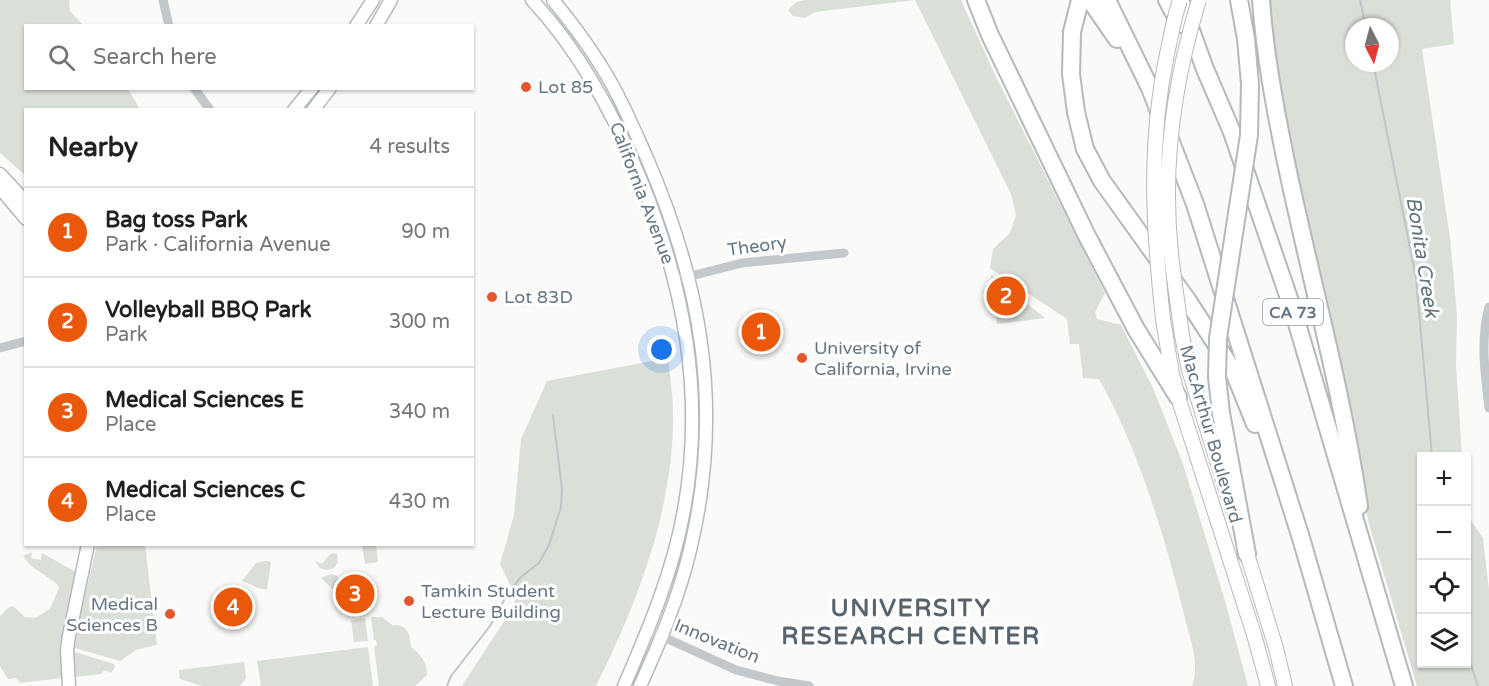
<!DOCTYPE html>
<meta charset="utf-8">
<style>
:root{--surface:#fff;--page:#f6f6f6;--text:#202124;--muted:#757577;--line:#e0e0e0;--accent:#ea580c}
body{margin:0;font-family:"Varela Round",sans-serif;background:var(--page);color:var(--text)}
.controls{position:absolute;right:18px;bottom:18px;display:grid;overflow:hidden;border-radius:0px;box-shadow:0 2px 4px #0004}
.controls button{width:54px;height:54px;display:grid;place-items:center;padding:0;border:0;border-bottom:2px solid var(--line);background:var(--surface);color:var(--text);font:30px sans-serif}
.compass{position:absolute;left:1345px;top:18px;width:54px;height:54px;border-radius:50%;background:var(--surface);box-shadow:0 2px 4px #0004;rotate:174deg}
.you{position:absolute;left:662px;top:350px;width:21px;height:21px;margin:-15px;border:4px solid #fff;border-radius:50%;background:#1a73e8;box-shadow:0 0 0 9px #1a73e833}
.badge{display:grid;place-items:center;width:39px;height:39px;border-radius:50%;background:var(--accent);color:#fff;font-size:20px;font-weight:700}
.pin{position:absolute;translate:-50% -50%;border:3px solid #fff;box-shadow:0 2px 6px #0006}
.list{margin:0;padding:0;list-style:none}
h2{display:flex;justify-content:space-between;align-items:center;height:78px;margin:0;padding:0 24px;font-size:26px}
h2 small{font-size:20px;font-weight:400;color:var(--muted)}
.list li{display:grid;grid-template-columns:39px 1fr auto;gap:18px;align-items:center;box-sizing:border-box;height:90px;padding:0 24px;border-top:2px solid var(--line)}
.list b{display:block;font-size:22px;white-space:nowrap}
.list p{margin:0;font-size:20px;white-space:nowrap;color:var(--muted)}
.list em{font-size:20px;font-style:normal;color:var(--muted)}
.icon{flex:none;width:33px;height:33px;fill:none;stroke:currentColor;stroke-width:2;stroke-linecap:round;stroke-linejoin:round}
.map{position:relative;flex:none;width:1489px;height:686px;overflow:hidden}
.search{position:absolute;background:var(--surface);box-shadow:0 2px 4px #0004;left:24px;top:24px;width:450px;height:66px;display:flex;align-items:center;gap:15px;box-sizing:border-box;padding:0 21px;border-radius:0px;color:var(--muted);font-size:22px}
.panel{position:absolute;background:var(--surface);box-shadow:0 2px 4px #0004;left:24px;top:108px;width:450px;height:438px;border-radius:0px}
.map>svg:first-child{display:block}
.green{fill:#dadfd7;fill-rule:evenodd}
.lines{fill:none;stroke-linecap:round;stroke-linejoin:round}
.stream{stroke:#bbc7cb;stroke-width:2}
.secondary-casing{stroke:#b3babf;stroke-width:15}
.primary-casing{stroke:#b5babe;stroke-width:16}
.highway-casing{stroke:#b4b9bd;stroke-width:20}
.street{stroke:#c3c8cc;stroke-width:9}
.secondary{stroke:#fff;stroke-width:12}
.primary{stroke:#fff;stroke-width:14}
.highway{stroke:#fff;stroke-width:16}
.primary-bridge-casing{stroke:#b5babe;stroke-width:16;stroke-linecap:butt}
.highway-bridge-casing{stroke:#b4b9bd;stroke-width:20;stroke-linecap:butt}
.primary-bridge{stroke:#fff;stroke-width:14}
.highway-bridge{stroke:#fff;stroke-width:16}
.poi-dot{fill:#e4572e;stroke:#fff;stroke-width:2}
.labels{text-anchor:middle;stroke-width:6;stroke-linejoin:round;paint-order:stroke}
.shield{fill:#fff;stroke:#939fa8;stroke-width:1.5}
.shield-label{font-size:16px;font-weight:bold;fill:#657683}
.poi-label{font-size:18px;fill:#657683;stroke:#fff;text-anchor:start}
.street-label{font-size:18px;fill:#657683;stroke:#fff}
.water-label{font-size:20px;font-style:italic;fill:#60757c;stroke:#fff}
.district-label{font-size:24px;font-weight:bold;letter-spacing:1.5px;fill:#57646e;stroke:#fff}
</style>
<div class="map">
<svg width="1489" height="686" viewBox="0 0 1489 686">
<rect width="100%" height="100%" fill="#fafaf8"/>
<path class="green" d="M0 0H69L70 11 83 25 26 26V88L128 89 140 109 26 110 25 175 0 153Z
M805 0H961L996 77 1105 293 1095 312 1097 319 1121 325 1153 388 1183 464 1223 594 1248 686H1192C1201 662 1188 634 1183 610 1163 532 1139 450 1099 379L1083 378 1079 344H1070L1067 319 990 268 993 249 1010 233 1016 215 1011 194 915 0 815 12 805 18 793 16 788 10 796 2Z
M1269 0H1450L1454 44 1422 49 1450 238 1457 315 1456 366 1462 456H1422V664H1466L1467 511 1468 516 1483 538 1489 590V686H1417L1369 524 1279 93 1272 42ZM1354 27H1390V63H1354Z
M991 275 1045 318 997 324Z
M764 310 769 354 758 355 754 311Z
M668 358C670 376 673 395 673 413 674 508 638 602 596 686H462L512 609 516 597 500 564 514 515 521 439 547 381Z
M97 545H145L157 645 136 650 120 661 75 648 78 625Z
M362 545H376L378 562 365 564Z
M32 552 31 558 41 560 42 553 74 571 76 578C68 612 61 643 62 678L20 683 16 678 8 679 0 666V616L9 607 13 606 25 617 35 618 50 609 59 588 57 584 30 565 23 556Z
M334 553 337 554 338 562 334 568 327 570 320 568 315 561 322 564 329 555Z
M264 561H269L271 563 267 589C260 591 250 583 242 581L256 563Z
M331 574C344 576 346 589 344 600L321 578Z
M371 617H382L392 625C408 624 410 634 411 647 420 654 428 663 427 675L415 686H379L374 646 377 645 376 640H374Z
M365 618 368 641 354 642 351 620Z
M368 647 373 686H261L257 661Z
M75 652 114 664 115 667 111 673 104 670 101 674 75 677Z
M244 662 246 678 240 686H202L180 679 179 670Z"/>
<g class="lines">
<path class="stream" d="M1360 0 1366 27
M1373 63 1416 278 1432 456
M1466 650 1478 686
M447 686 451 676 490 626 508 593 521 577 539 563 549 545 561 507 562 489 553 415"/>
<g class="secondary-casing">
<path id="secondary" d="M532 0C580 52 613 112 640 178 684 285 705 394 684 510 673 572 649 628 624 686
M553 0C570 21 587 43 601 66 619 94 632 125 646 156 702 285 724 410 690 550 679 597 660 642 640 686
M356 26 373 0
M376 26 391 0
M294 110 312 88
M313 110 330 88
M0 174 26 202
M0 188 26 219
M69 686 67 650 69 636 88 544"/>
</g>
<g class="primary-casing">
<path id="primary" d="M1163 319 1172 374 1178 397 1255 638 1268 686
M1182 335 1189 370 1232 509
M1244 544 1276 648 1285 686"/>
</g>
<g class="highway-casing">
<path id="highway" d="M976 0 990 35 1087 236 1136 329 1178 397
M1080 0 1072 32 1071 74 1076 112 1085 149 1102 181 1188 301 1234 372 1255 424
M1090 0 1117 39
M1107 0 1150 88 1195 204 1301 538 1344 686
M1167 0 1180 24
M1180 0 1205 69 1232 132 1293 310 1404 686
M1239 0 1246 39 1250 84
M1261 0C1265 55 1275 108 1286 162 1310 277 1342 390 1359 506
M1221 413 1247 554"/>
</g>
<path class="street" d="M163 0 169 26
M194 88 210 110
M675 280 742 263 844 253
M1489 307C1480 340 1485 374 1489 408
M0 348 26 341
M648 630 736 670 778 681 809 686"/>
<use href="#secondary" class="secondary"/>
<use href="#primary" class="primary"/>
<use href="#highway" class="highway"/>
<g class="primary-bridge-casing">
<path id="primary-bridge" d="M1163 319C1153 227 1148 146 1167 54 1171 36 1174 17 1180 0
M1182 335C1178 307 1174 280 1171 253 1162 168 1174 81 1199 0"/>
</g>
<g class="highway-bridge-casing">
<path id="highway-bridge" d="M1221 413 1217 377 1218 338 1249 135 1250 84"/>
</g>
<use href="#primary-bridge" class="primary-bridge"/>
<use href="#highway-bridge" class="highway-bridge"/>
</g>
<g class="poi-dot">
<circle cx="526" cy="87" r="6"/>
<circle cx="492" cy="297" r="6"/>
<circle cx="802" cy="358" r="6"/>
<circle cx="409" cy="601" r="6"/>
<circle cx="170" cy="614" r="6"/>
</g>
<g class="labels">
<rect class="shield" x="1263" y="299" width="60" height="26" rx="4.5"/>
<g class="shield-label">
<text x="1293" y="318">CA 73</text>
</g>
<g class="poi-label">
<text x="538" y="93">Lot 85</text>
<text x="504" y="303">Lot 83D</text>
<text x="814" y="354">University of<tspan x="814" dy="21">California, Irvine</tspan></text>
<text x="421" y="597">Tamkin Student<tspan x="421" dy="21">Lecture Building</tspan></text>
<text x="158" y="610" text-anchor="end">Medical<tspan x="158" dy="21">Sciences B</tspan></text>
</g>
<g class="street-label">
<text transform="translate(642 193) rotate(69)" y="6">California Avenue</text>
<text transform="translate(757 246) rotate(-8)" y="6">Theory</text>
<text transform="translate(1211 434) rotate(74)" y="6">MacArthur Boulevard</text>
<text transform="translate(717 641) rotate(22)" y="6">Innovation</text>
</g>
<g class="water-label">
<text transform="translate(1423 257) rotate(81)" y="7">Bonita Creek</text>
</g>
<g class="district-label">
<text x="911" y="616">UNIVERSITY<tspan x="911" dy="28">RESEARCH CENTER</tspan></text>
</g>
</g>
</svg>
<div class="controls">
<button>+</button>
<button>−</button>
<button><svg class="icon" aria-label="locate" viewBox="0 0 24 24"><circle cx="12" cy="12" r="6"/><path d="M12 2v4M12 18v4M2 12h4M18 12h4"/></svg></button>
<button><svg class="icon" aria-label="layers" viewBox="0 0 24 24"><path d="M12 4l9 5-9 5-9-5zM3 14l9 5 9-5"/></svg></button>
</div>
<svg class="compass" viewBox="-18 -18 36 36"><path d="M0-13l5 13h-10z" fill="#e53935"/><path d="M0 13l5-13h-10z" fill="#757577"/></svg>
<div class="you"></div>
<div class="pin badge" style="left:761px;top:332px">1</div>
<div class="pin badge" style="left:1006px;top:296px">2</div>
<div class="pin badge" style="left:355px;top:594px">3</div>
<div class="pin badge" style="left:233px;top:607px">4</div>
<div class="search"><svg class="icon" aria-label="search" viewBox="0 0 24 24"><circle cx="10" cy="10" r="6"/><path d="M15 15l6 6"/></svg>Search here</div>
<section class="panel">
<h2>Nearby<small>4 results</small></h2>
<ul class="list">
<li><span class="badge">1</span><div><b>Bag toss Park</b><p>Park · California Avenue</p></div><em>90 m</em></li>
<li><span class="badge">2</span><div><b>Volleyball BBQ Park</b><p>Park</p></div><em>300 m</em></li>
<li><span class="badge">3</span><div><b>Medical Sciences E</b><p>Place</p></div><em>340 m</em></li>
<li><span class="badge">4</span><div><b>Medical Sciences C</b><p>Place</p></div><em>430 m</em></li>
</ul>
</section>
</div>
